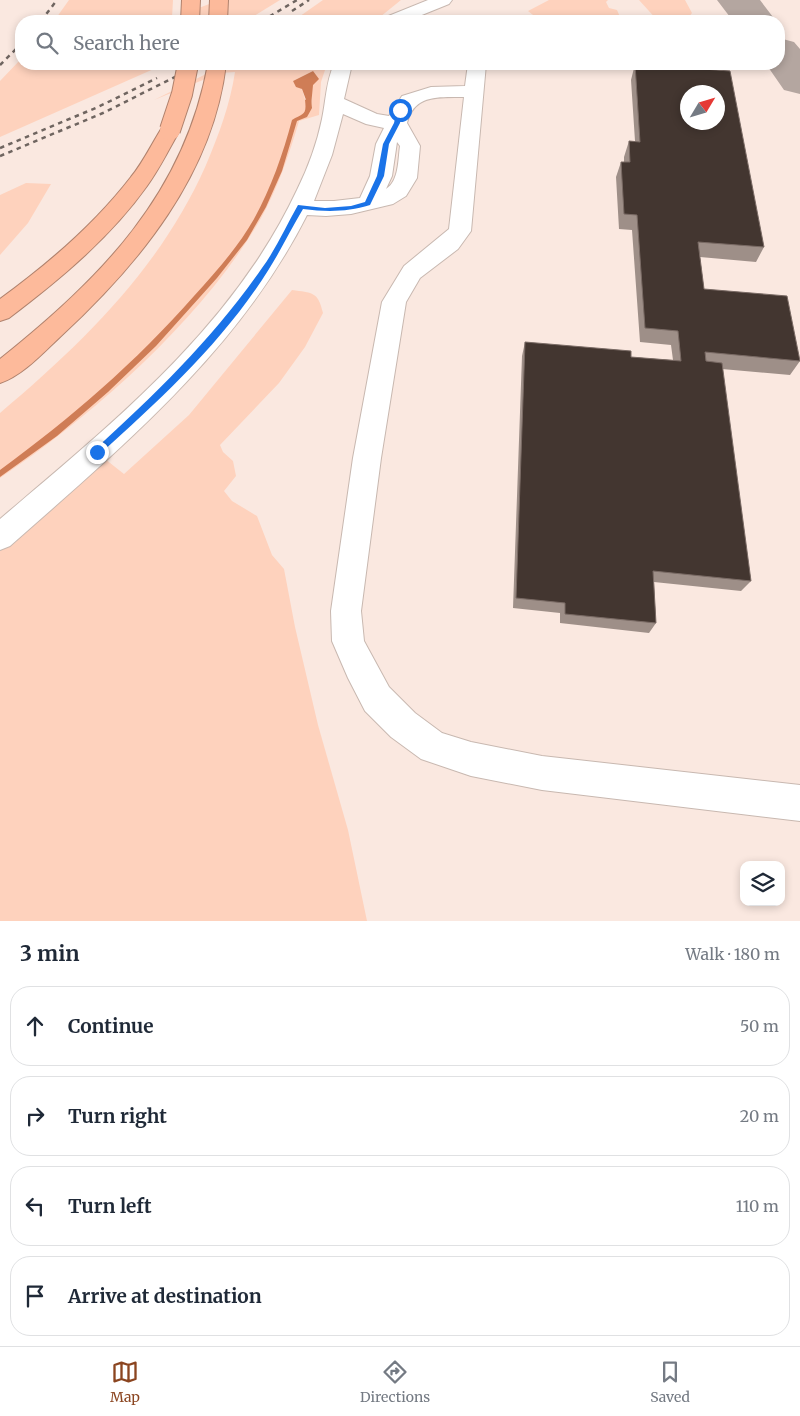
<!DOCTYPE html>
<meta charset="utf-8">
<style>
:root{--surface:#fff;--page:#f6f6f7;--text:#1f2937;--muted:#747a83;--line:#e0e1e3;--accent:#8b4520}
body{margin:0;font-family:Merriweather,serif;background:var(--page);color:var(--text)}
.controls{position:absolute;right:15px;bottom:15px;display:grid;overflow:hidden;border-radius:10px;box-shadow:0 2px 8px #0003}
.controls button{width:45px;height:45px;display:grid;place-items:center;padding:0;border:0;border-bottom:1px solid var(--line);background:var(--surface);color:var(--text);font:25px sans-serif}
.compass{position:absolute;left:680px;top:85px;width:45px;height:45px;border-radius:50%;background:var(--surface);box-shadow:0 2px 8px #0003;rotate:52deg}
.stop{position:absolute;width:15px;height:15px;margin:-11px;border:4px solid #1a73e8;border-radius:50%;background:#fff}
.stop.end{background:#1a73e8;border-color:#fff;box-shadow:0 1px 5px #0008}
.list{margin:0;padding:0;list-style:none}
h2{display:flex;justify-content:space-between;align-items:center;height:65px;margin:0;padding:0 20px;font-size:21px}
h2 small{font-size:16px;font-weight:400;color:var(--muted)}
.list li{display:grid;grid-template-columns:32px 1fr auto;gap:15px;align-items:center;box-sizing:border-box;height:80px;margin:0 10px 10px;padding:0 10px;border:1px solid var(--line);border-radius:20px}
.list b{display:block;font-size:19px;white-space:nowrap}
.list em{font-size:16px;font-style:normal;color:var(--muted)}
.icon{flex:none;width:28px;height:28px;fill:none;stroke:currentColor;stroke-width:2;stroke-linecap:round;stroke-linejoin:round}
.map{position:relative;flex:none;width:800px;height:921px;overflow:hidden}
.search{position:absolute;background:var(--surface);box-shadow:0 2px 8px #0003;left:15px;right:15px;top:15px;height:55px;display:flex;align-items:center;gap:12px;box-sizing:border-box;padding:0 18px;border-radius:20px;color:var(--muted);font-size:19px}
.sheet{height:425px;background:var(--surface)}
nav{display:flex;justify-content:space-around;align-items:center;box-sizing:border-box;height:70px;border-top:1px solid var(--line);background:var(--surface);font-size:14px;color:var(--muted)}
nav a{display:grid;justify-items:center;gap:2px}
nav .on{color:var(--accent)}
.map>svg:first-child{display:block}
.green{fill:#fed2bd;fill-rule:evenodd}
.water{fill:#cf7d56}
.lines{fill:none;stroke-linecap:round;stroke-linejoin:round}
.stream{fill:#cf7d56;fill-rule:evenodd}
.taxiway{fill:#b4a6a0;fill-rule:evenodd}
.minor-casing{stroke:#c8b8b0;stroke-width:2}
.highway-casing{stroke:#b0826d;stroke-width:2}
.minor{fill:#fff;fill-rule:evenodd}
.highway{fill:#fdba9b;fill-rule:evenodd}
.rail{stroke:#6f6560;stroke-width:2.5;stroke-dasharray:4.5 4.5;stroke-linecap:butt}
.highway-bridge-casing{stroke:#b0826d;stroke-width:22;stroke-linecap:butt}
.highway-bridge{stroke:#fdba9b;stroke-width:20}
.wall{fill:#9e8f88}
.building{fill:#433630;stroke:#7a6b65;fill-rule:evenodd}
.route{fill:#1a73e8}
</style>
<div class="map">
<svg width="800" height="921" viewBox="0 0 800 921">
<rect width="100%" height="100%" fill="#fae8e0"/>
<path class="green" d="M69 0H173L172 18 220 0H280L246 21H54Z
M323 0H401L380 17 371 21H293Z
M549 0H608L606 2 609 8 617 10 620 17 617 20 611 21C587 21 546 28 528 11Z
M639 0H685L692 13 686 21H658Z
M21 59V64H165L0 137V81Z
M226 64H327L321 82 319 115 299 121C289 155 278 188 260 220 202 319 95 414 0 478V413C84 342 161 267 206 165 219 134 230 105 235 72L220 73 154 100ZM313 71 311 106H307L302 89 293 81Z
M26 183 51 184 28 223 0 255V195Z
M292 290C312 293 318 291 323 313L305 347 279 383 220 445 223 452 233 461 236 476 224 491 232 501 257 516 272 555 284 569 295 627 318 725 348 830 367 921H0V551L105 459 124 474 189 415Z"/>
<path class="water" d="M313 71 319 79 313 85 311 106 309 108 302 89 296 87 293 81Z"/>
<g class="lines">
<path class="stream" d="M308 98 311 100 312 108 307 117 297 121 282 171 266 207 247 240 217 278 156 346 108 392 57 436 0 477V470C71 418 136 362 194 296 216 272 238 247 254 219 271 188 283 154 292 120 303 113 307 116 305 100Z"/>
<path class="taxiway" d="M717 0H760L776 21H733Z
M779 38 794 42 800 49V94L784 90 766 64H779Z"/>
<g class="minor-casing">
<path id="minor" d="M428 0H452L449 4 407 21H383L386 17Z
M334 64H352L344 99 377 114 389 116 402 96 431 87 465 86 468 64H486L471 231 458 249 420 278 406 302 381 458 361 611 364 641 389 687 415 713 442 733 471 742 542 756 800 785V821L542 790 471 776 421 759 391 737 365 711 348 678 332 641 331 611 353 458 382 302 404 266 449 229 464 97C439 97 414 94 407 123L420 146 417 178 406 196 393 204 351 214 326 216 307 215C239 350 122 447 10 546L0 550V519C113 423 233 327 297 190 308 168 317 143 322 119 326 100 326 82 334 64ZM343 114 366 124 384 128 376 144 370 176 360 198 334 201H314L332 155ZM397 142 400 146C398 160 399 181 386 189L392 176Z"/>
</g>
<g class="highway-casing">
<path id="highway" d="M182 0H200L199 21H181Z
M210 0H228L227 21H209Z
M208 64H226C213 175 139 264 60 337 43 353 22 376 0 383V359C101 278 184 195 208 64Z
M170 124 177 126 180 130C169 149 160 168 147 186 110 238 59 280 9 318L0 321V299C48 264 94 225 131 177 144 161 152 143 163 126Z"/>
</g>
<use href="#minor" class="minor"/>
<use href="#highway" class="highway"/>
<path class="rail" d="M292 11 309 0
M41 21 57 0
M262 21 297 0
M0 65 21 44
M0 148 98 107 157 78
M0 156 103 113 201 64"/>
<g class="highway-bridge-casing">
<path id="highway-bridge" d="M170 130 182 94 188 64"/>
</g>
<use href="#highway-bridge" class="highway-bridge"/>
</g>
<path class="wall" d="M635 64 764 247 756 262 700 257 704 289 800 361 790 375 722 369 751 581 741 591 654 582 656 623 649 633 560 623V613L513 608 522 356 525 342 631 357 673 360 671 345 640 342 632 230 619 229 616 177 621 162H624V157L629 141H635L631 80Z"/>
<path class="building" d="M635 64 730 71 764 247 698 242 704 289 787 296 800 361 705 352 706 361 722 363 751 581 653 571 656 623 565 614V603L516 598 525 342 631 351V357L681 361 678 331 645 328 637 215 624 214 621 162H630L629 141 640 142ZM688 92H718V122H688Z"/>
<path class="route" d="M400 108 403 110 400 123 389 144 384 176 370 205C347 212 327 212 303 209 291 229 281 250 269 269 225 340 161 399 100 454H94V450C156 394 215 336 262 268 276 249 286 226 298 205L325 208 351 206 365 202 377 176 383 144 394 123 397 110Z"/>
</svg>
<div class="controls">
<button><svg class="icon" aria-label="layers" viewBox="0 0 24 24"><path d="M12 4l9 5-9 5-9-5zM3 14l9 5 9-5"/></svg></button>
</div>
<svg class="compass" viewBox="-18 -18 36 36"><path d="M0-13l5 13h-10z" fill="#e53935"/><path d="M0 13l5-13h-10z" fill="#747a83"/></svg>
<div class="stop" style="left:400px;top:110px"></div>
<div class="stop end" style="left:97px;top:452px"></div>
<div class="search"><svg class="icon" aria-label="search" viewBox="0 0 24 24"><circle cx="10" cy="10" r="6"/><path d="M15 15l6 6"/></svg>Search here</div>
</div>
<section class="sheet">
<h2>3 min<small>Walk · 180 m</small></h2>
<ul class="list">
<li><svg class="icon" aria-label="ahead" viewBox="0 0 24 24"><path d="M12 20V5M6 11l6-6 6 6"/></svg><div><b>Continue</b></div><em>50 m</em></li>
<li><svg class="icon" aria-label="right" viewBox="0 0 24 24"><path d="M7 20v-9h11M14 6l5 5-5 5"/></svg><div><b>Turn right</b></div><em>20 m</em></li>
<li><svg class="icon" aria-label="left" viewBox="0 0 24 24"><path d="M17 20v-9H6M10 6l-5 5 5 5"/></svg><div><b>Turn left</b></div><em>110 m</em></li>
<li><svg class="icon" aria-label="arrive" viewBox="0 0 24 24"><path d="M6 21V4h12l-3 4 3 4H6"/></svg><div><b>Arrive at destination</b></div></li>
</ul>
</section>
<nav>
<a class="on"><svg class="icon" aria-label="map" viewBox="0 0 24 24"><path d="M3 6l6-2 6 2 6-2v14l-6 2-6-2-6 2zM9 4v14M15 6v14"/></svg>Map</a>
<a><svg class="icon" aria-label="directions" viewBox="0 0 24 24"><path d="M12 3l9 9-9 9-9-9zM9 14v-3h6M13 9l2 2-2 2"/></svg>Directions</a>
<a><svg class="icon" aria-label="saved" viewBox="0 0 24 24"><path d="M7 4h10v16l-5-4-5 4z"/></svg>Saved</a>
</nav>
